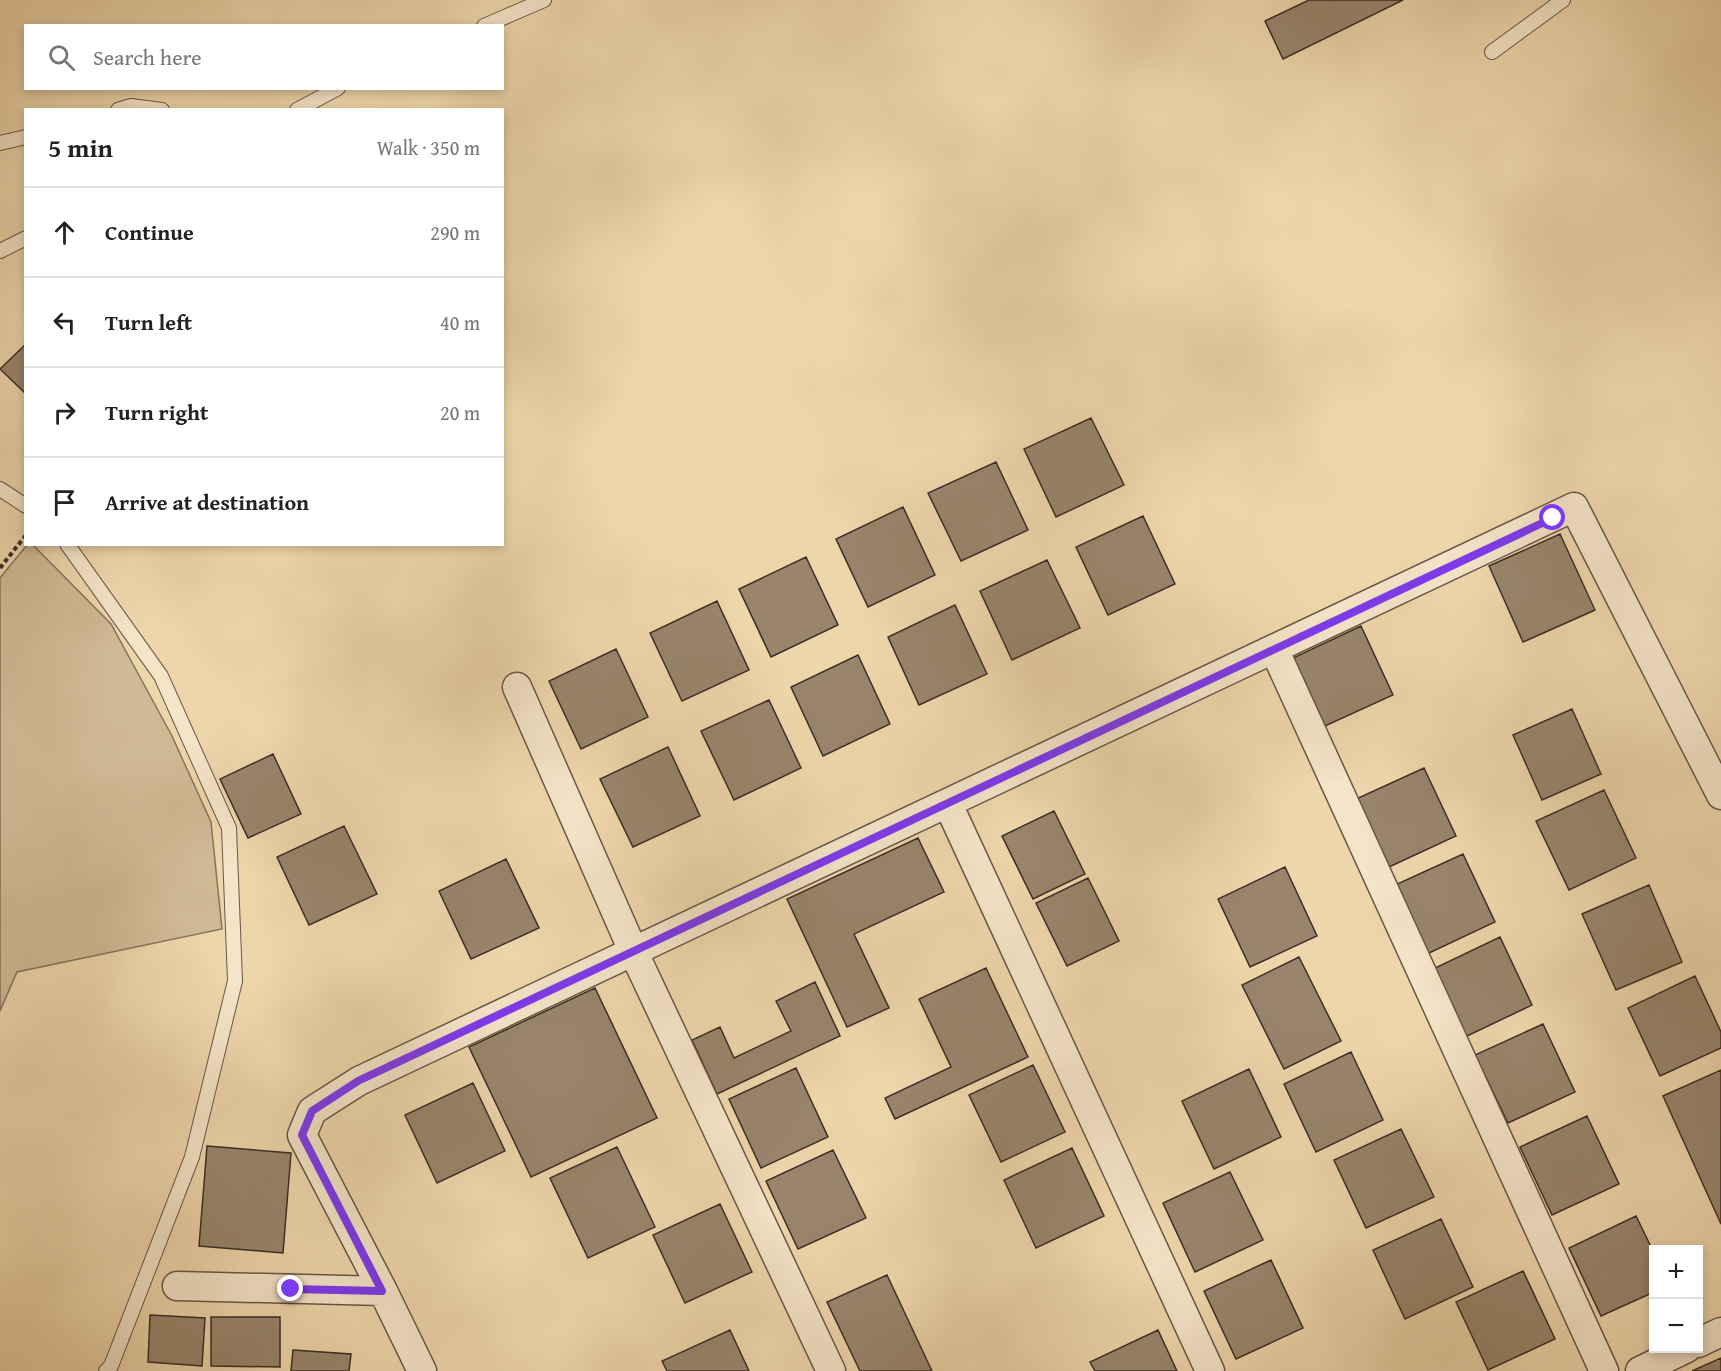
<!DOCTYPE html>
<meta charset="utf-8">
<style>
:root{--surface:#fff;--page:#f6f6f6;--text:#222;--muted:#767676;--line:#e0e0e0}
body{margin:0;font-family:"Gentium Book Plus",serif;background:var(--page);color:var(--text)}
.controls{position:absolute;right:18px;bottom:18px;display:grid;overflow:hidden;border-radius:0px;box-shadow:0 3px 9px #0003}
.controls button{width:54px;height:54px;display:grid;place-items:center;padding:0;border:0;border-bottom:2px solid var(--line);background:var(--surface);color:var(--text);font:30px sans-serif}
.stop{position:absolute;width:18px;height:18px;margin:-14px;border:4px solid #7c3aed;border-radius:50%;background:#fff}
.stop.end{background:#7c3aed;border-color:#fff;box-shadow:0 2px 6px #0008}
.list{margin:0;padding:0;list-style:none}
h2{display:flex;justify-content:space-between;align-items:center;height:78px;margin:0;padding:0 24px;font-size:26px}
h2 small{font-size:20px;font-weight:400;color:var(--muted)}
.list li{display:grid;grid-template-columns:39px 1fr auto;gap:18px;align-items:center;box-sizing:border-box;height:90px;padding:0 24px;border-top:2px solid var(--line)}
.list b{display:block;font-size:22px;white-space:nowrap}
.list em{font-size:20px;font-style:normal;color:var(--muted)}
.icon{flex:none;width:33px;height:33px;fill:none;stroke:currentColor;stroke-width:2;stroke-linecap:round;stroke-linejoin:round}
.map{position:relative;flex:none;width:1721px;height:1371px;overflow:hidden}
.search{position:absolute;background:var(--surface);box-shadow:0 3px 9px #0003;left:24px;top:24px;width:480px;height:66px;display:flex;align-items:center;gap:15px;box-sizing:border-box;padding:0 21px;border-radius:0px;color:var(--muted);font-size:22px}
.panel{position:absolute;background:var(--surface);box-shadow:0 3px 9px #0003;left:24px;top:108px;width:480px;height:438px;border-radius:0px}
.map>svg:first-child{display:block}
.green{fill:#d0b995;stroke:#86735e;stroke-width:1.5}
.building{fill:#98856c;stroke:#3b2d27;stroke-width:1.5}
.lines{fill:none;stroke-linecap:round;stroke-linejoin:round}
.service-casing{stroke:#685748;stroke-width:16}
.minor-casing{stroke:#685748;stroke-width:31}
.path{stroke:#3b2d27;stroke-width:4;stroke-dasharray:4.5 3;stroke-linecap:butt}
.service{stroke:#f4e4c8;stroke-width:14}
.minor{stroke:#f4e4c8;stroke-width:28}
.route{stroke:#7c3aed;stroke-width:8}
</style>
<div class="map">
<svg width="1721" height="1371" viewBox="0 0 1721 1371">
<rect width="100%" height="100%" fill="#eed6ab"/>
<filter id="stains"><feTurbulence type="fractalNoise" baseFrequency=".00333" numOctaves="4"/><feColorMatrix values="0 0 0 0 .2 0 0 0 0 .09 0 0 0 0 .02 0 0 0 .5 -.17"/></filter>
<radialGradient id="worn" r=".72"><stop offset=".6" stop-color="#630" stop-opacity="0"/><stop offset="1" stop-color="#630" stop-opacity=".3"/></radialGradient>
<path class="green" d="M27 545H33L111 624 172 736 211 822 222 929 17 972 0 1011V578Z"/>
<path class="building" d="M1309 0H1403L1283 59 1265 21Z
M26 344V394L0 369Z
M1091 418 1124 485 1056 517 1024 449Z
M996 462 1028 530 961 561 928 493Z
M903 507 935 575 868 607 836 539Z
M1143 516 1175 584 1108 615 1076 547Z
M1560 534 1595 610 1523 642 1489 566Z
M806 557 838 625 771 657 739 589Z
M1047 560 1080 628 1012 660 980 591Z
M717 601 749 670 682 701 650 633Z
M955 605 987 674 919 705 888 637Z
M1361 626 1393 695 1325 726 1293 658Z
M616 649 648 717 581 749 549 681Z
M858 655 890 724 823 756 791 687Z
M769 700 801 768 734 800 701 731Z
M1572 709 1601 774 1542 800 1513 735Z
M668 747 700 816 633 847 600 779Z
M273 754 301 814 248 838 220 779Z
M1424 768 1456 836 1389 867 1356 799Z
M1604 790 1636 858 1569 890 1536 821Z
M1054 811 1085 874 1033 899 1002 836Z
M344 826 377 894 309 925 277 857Z
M918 838 944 892 854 934 889 1008 847 1027 787 899Z
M1463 854 1495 922 1427 954 1395 885Z
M506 859 539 928 471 959 439 891Z
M1285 867 1317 936 1250 967 1218 899Z
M1088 878 1119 941 1067 966 1036 903Z
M1649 885 1682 962 1616 990 1582 914Z
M1500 937 1532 1005 1465 1037 1433 969Z
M1299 957 1341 1041 1284 1069 1242 985Z
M986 968 1028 1057 895 1119 885 1098 951 1067 919 999Z
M1695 976 1721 1032V1048L1660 1076 1628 1008Z
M815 982 840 1036 717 1094 692 1040 720 1027 734 1058 791 1031 776 1001Z
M595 988 657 1118 531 1177 469 1047Z
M1543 1024 1575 1092 1508 1123 1475 1055Z
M1351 1052 1383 1120 1316 1152 1284 1084Z
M1033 1065 1065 1132 1001 1162 969 1095Z
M796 1068 828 1137 761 1168 729 1099Z
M1249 1069 1281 1137 1214 1169 1182 1101Z
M1721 1070V1224L1663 1096Z
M473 1083 505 1151 437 1183 405 1115Z
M1587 1116 1619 1184 1552 1215 1520 1147Z
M1401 1129 1434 1197 1366 1228 1334 1160Z
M207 1146 291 1153 283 1253 199 1246Z
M617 1147 655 1227 588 1258 550 1178Z
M1072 1148 1104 1216 1036 1248 1004 1180Z
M833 1150 866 1218 798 1249 766 1181Z
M1230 1172 1263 1240 1195 1272 1163 1203Z
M720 1204 752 1272 685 1303 653 1235Z
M1636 1216 1654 1253V1292L1601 1316 1569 1248Z
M1441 1219 1473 1287 1405 1319 1373 1250Z
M1271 1260 1303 1328 1236 1359 1204 1291Z
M1523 1271 1555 1339 1488 1370 1456 1302Z
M887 1275 932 1371H860L827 1302Z
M150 1315 205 1318 202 1366 148 1362Z
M211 1317H280V1367L211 1366Z
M730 1330 749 1371H667L662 1361Z
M1158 1330 1177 1371H1095L1090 1362Z
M293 1350 351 1354 349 1371H291Z
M1721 1358V1371H1692Z"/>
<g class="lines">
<g class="service-casing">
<path id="service" d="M484 26 544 0
M1492 52 1563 0
M118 110 131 106 162 110
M297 110 338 88
M0 143 26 137
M0 251 26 238
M0 489 26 506
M67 544 161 676 229 828 235 981 192 1157 111 1366 106 1371"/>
</g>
<g class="minor-casing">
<path id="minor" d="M1274 649 1604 1371
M517 687 634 953 831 1371
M948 804 1210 1371
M177 1286 383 1291 422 1371
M383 1291 302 1135 312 1111 359 1081 1574 507 1721 795
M1698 1343 1721 1332
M1640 1371 1687 1348"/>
</g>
<path class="path" d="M0 568 26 535"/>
<use href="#service" class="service"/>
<use href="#minor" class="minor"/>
</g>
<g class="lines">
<path class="route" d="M291 1289 382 1291 302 1135 312 1111 358 1081 1553 518"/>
</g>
<rect width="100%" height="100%" filter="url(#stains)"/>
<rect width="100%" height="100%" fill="url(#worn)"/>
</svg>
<div class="controls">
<button>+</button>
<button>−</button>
</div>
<div class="stop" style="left:1553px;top:518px"></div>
<div class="stop end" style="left:291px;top:1289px"></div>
<div class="search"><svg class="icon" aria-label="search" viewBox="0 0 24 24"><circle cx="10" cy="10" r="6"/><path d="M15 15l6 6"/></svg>Search here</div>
<section class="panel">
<h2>5 min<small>Walk · 350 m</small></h2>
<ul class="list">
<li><svg class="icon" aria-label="ahead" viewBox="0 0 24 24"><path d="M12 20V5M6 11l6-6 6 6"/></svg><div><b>Continue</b></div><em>290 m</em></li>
<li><svg class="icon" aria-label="left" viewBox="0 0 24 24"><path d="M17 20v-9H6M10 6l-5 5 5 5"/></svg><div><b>Turn left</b></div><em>40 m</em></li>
<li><svg class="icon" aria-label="right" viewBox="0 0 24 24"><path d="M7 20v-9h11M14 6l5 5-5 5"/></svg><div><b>Turn right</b></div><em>20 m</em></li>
<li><svg class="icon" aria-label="arrive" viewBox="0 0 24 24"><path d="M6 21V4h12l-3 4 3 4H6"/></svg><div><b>Arrive at destination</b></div></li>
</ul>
</section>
</div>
